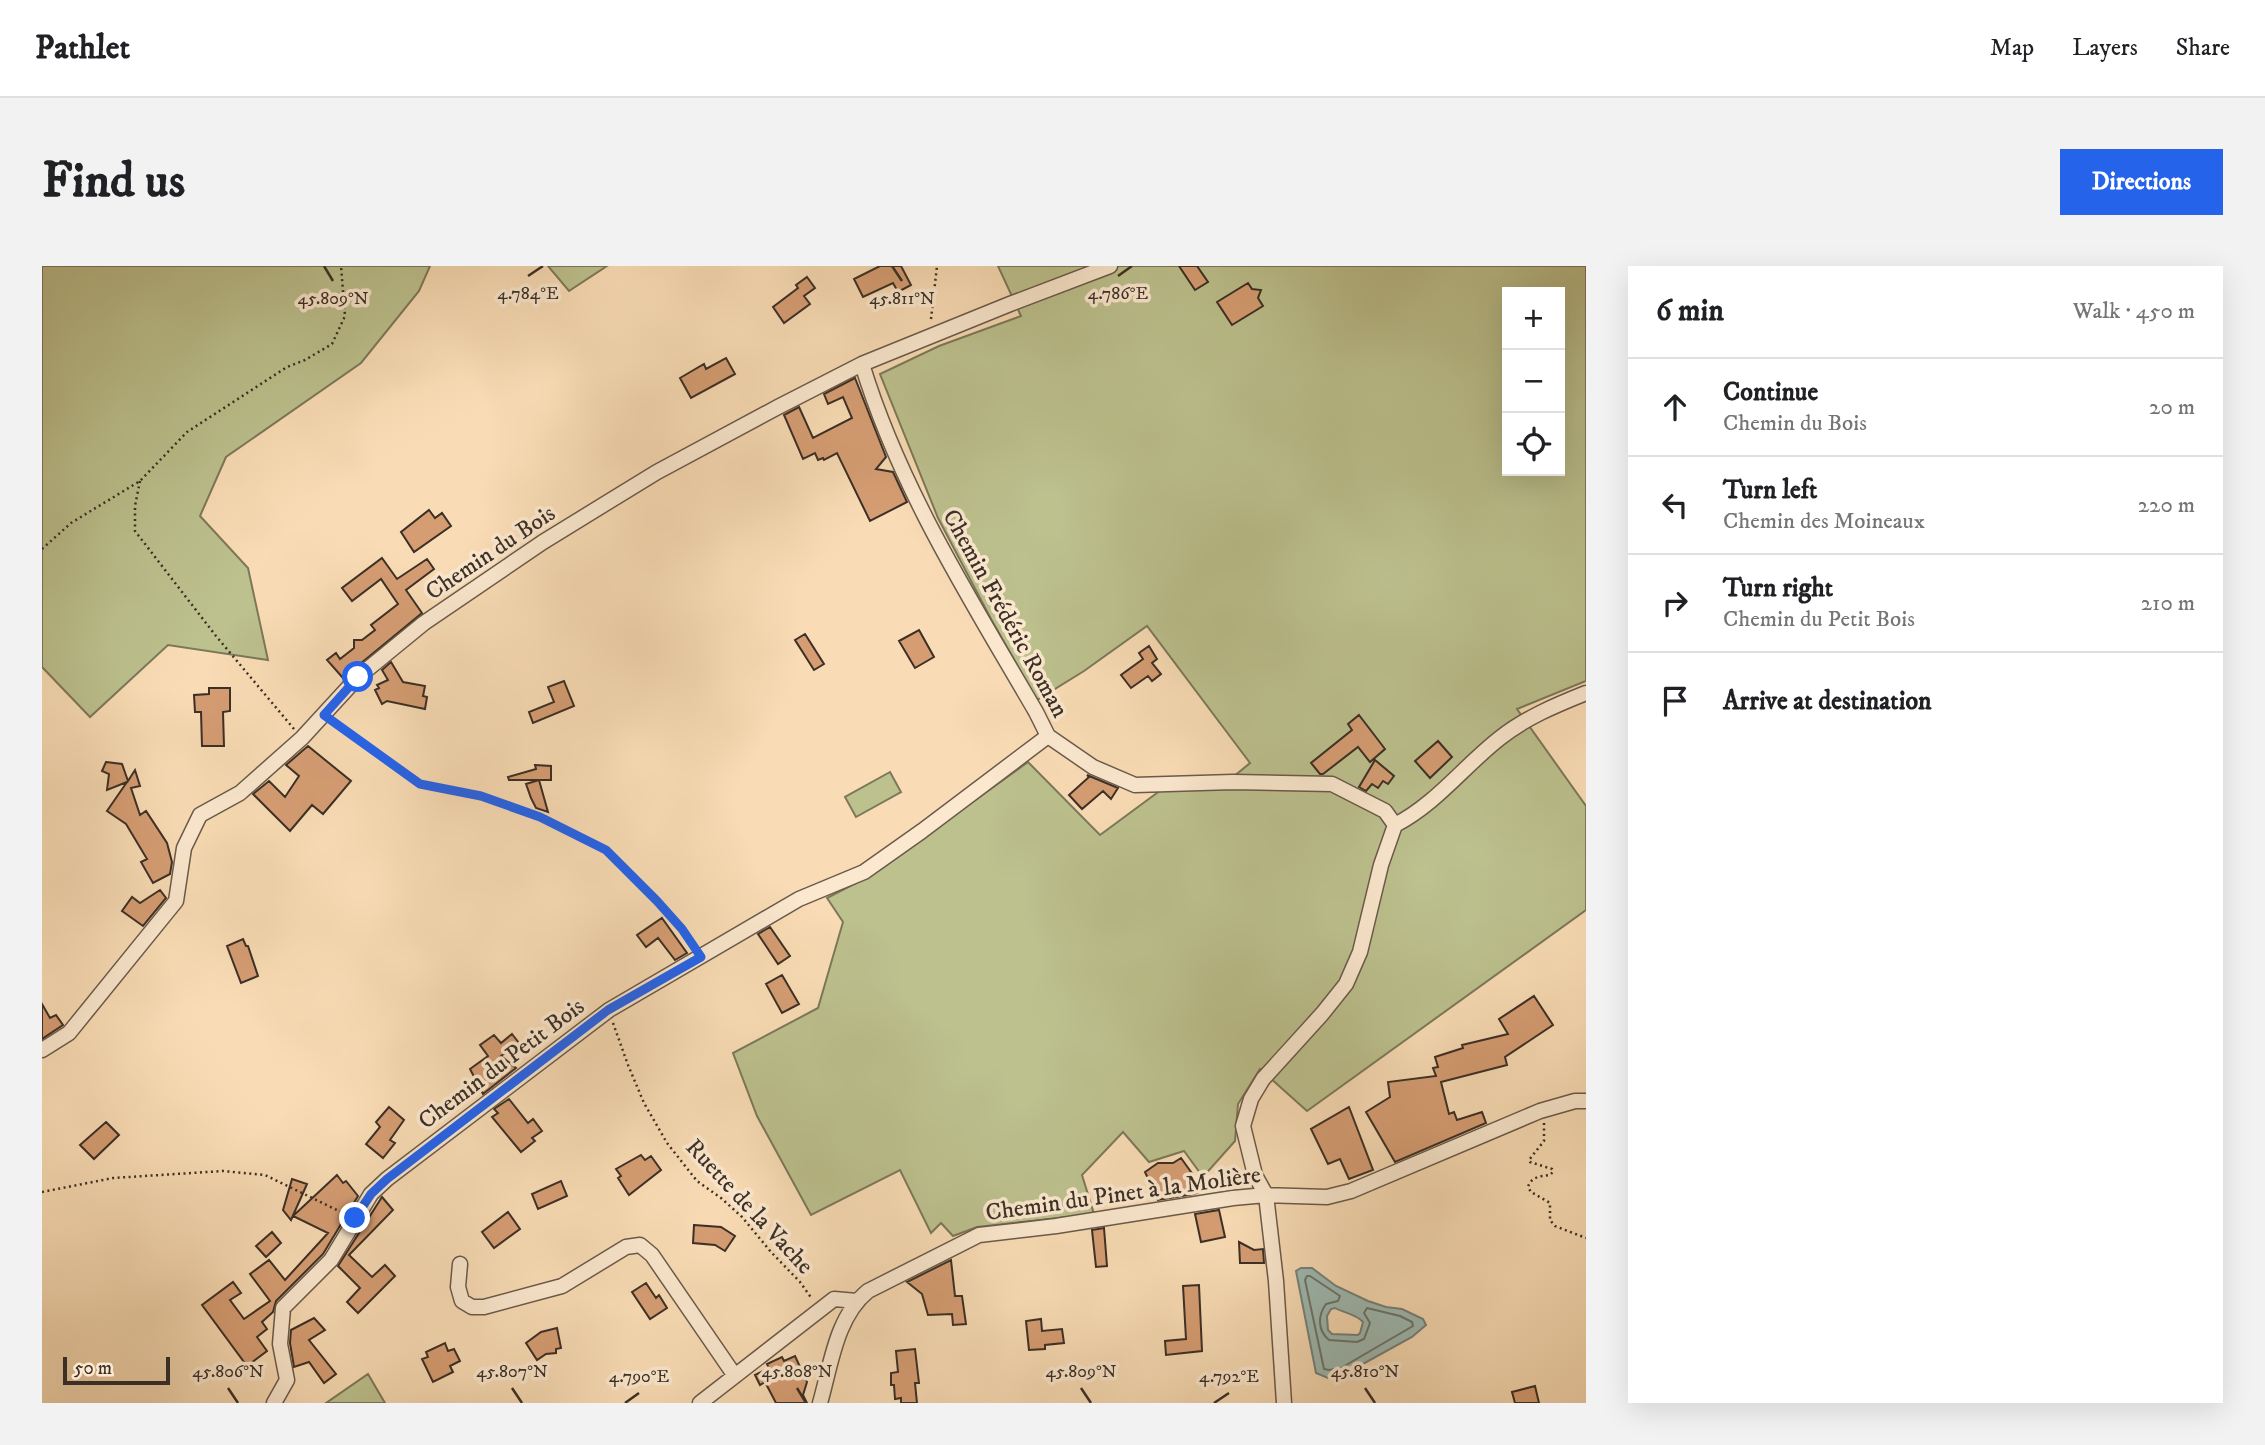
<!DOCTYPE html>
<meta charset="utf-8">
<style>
:root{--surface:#fff;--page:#f2f2f2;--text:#202124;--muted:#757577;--line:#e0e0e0;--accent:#2563eb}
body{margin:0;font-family:"IM FELL DW Pica",serif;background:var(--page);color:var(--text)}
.controls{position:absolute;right:21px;top:21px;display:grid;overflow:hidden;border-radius:0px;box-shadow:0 7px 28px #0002}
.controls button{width:63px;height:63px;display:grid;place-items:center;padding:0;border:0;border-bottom:2px solid var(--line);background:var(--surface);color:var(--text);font:35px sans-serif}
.scale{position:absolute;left:21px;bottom:18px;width:107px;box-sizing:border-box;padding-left:7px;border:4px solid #3b2f26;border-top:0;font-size:19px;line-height:24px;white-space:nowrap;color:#3b2f26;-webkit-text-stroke:5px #fbe8cf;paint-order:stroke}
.stop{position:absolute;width:21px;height:21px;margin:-16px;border:5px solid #2563eb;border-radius:50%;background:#fff}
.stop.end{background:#2563eb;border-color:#fff;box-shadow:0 2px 7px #0008}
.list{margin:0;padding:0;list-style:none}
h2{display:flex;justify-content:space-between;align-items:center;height:91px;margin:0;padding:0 28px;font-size:30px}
h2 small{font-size:23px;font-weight:400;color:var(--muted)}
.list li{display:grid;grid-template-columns:46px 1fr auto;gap:21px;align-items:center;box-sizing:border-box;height:98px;padding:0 28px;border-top:2px solid var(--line)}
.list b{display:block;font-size:26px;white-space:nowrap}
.list p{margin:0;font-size:23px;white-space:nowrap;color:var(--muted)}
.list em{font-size:23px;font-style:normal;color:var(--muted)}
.icon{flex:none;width:38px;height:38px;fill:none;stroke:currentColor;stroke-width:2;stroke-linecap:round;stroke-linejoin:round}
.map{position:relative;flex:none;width:1544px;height:1137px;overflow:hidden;border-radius:0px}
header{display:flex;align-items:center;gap:42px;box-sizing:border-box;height:98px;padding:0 35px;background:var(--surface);border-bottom:2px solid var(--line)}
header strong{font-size:33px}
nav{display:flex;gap:38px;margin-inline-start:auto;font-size:24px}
.intro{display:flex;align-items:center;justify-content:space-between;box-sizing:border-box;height:168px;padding:0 42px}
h1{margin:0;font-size:49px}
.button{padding:18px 32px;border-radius:0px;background:var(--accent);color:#fff;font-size:24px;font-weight:700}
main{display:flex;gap:42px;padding:0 42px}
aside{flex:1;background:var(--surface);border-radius:0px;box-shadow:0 7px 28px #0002}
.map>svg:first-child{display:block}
.green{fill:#bcc18e;stroke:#7c785a;stroke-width:2;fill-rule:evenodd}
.water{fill:#9ebab3;stroke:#76827b;stroke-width:2;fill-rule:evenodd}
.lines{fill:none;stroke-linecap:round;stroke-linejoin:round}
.shore{stroke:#6c746c;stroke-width:2}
.building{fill:#d69d73;stroke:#3b2f26;stroke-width:2}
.street-casing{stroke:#6a5a4a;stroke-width:17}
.path{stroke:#3b2f26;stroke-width:2.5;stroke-dasharray:2 3.5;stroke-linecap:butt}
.street{stroke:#fbe8cf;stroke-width:14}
.route{stroke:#2563eb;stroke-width:9}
.ticks{fill:none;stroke:#3b2f26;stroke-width:2.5}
.labels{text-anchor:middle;stroke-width:7;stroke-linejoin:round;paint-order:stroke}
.street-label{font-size:24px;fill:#3b2f26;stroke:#fbe8cf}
.ticks-label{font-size:18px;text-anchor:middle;fill:#3b2f26;stroke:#fbe8cf;stroke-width:7;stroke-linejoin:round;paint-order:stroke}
</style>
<header>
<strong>Pathlet</strong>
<nav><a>Map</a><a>Layers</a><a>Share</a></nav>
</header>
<div class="intro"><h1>Find us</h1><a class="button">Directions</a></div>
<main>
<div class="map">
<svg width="1544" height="1137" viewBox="0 0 1544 1137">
<rect width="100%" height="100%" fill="#f9dcb5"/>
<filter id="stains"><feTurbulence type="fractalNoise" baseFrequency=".00286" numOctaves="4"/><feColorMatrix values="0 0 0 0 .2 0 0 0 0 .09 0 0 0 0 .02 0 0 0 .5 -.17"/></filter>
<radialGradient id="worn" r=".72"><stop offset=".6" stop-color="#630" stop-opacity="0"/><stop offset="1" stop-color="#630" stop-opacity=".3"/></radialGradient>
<path class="green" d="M0 0H388L377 25 319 97 184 191 158 250 206 302 226 394 126 379 48 451 0 401Z
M506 0H565L527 25Z
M956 0H1544V415L1475 443 1544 540V644L1265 845 1218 803 1196 838 1193 875 1161 911 1142 885 1107 896 1081 866 1040 909 1052 948 935 961 911 970 899 957 889 967 858 904 769 949 715 850 691 787 776 742 801 656 785 632 828 610 986 496 1058 569 1119 524 1180 520 1208 497 1105 360 1042 405 995 434 949 353 896 252 838 108 897 80 979 50ZM1465 26H1518V205H1465Z
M848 506 859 526 814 551 803 531Z
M326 1108 343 1137H284Z"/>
<path class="water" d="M1259 1002H1270L1294 1020 1326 1035 1344 1041 1360 1043 1381 1053 1384 1059 1370 1071 1301 1109 1286 1112 1274 1107 1254 1005ZM1293 1042C1302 1047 1314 1048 1321 1056L1318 1067 1316 1069 1290 1068 1286 1064 1285 1050 1289 1043Z"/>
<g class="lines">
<path class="shore" d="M1265 1010H1268L1298 1030 1296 1035 1284 1038C1276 1049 1275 1064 1287 1074L1315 1076 1322 1073 1328 1057 1322 1047 1325 1042 1358 1050 1370 1056 1371 1060 1299 1102 1287 1104 1282 1103 1263 1014Z"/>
</g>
<path class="building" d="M838 0H859L869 19 856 26 851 17 821 31 812 13Z
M1137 0H1155L1166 16 1153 24Z
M765 11 773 22 762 30 768 38 742 57 731 41 756 22 754 19Z
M1206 17 1210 23 1219 24 1216 32 1221 40 1190 59 1175 36Z
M684 92 693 108 649 132 638 112 662 98 664 103Z
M813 112 844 191 834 203 851 206 865 236 828 255 795 187 782 194 781 192 776 194 773 187 761 193 742 149 757 141 771 172 810 152 801 131 786 138 782 128Z
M387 244 393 252 400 247 409 260 372 286 359 266Z
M340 292 355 313 385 293 392 303 364 324 380 347 301 412 285 394 294 387 298 393 312 382V374H320L333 364 329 359 356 338 339 313 310 335 300 322Z
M877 364 892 391 873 402 857 375Z
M763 368 782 398 772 404 753 374Z
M1107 380 1115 393 1110 397 1119 408 1110 415 1106 410 1089 422 1079 409 1101 393 1097 387Z
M349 396 361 416 383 420 381 430 385 431 383 443 345 435 340 438 333 424 337 422 335 419 346 414 340 404Z
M522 415 532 440 491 457 487 446 512 436 506 421Z
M167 422H188V445L181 446 182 480H160L159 446H153L152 429 167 428Z
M1317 449 1343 483 1328 496 1316 481 1281 508H1278L1269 497 1310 464 1306 458Z
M1396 475 1410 491 1388 512 1373 495Z
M266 480 309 515 281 548 270 539 248 565 211 528 227 515 243 531 257 510 244 499Z
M1333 494 1352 510 1346 518 1341 515 1336 522 1330 518 1324 525 1317 521Z
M64 496 80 498 86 515 93 504 98 520 89 522 98 549 104 545 125 577 130 596 128 608 111 617 99 596 105 593 84 558 65 545 85 516 65 524 67 508 60 505Z
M493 499 509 500V514H497L506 546 494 542 489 532 484 518 497 514H467L466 511 494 503Z
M1045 509 1076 522 1069 533 1061 525 1040 543 1027 529 1047 511Z
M118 624 124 632 101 660 80 645 90 631 98 637Z
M620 652 645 687 633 694 616 672 604 681 595 669Z
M728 661 748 690 736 698 716 668Z
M201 673 204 680H206L216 710 199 717 185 680Z
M740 709 757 738 740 747 724 718Z
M1492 730 1511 759 1463 791 1465 799 1399 816 1407 848 1412 846 1415 854 1440 846 1444 857 1353 896 1324 846 1348 831 1346 816 1394 810 1391 802 1396 801 1393 791 1421 782 1420 779 1466 768 1457 753Z
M0 738 8 752 14 749 21 759 0 773Z
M470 768 477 777 459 790 474 802 441 828 428 803 446 790 438 779 452 769 459 777Z
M467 833 486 857 491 853 500 865 490 872 493 875 479 886 450 851 456 847 452 843Z
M347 841 362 854 348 874 353 877 341 892 324 878 338 861 334 856Z
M1307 841 1331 904 1307 913 1298 893 1286 898 1269 863Z
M64 856 77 869 52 893 38 879Z
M599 889 603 894 609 890 619 904 587 929 576 912 579 910 574 903Z
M1139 892 1162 924 1152 928 1116 934 1103 906 1116 897H1131Z
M295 909 301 917 304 915 316 930 281 988 234 1035 231 1046 220 1056 225 1063 215 1071 225 1085 205 1100 160 1039 191 1016 199 1027 188 1034 202 1053 228 1035 208 1008 227 994 243 1014 286 967 251 950Z
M250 913 265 918 249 954 241 944Z
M519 915 525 930 496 943 490 928Z
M340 931 351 944 307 989 330 1011 343 999 353 1010 316 1047 305 1036 318 1022 296 1000Z
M1177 944 1183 971 1159 976 1153 948Z
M466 946 478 963 452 982 440 966Z
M652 959 679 961 693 970 683 985 673 979 651 977Z
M1062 962 1065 1000 1054 1001 1050 964Z
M230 966 239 977 224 991 214 980Z
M1197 976 1212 984 1221 983 1222 997H1198Z
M909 994 913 1030H920L924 1058 911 1059 910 1048 886 1049 880 1028 865 1016Z
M604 1017 614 1032 617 1029 625 1042 608 1053 590 1026Z
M1157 1019 1160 1085 1124 1089 1123 1075 1144 1073 1141 1020Z
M272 1052 283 1064 267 1074 294 1108 282 1117 267 1096 252 1101 248 1077 249 1064Z
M999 1053 1000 1065 1020 1063 1022 1077 1003 1079V1083L987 1084 984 1055Z
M515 1062 519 1082 514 1083V1087L504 1088 495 1094 484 1077 499 1066Z
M403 1077 406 1085 412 1083 418 1095 408 1100 411 1106 391 1116 380 1093 386 1091 384 1086Z
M873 1083 877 1117H873L875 1137H859V1132L853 1133 852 1119H849V1107L856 1106 854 1085Z
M753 1090 765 1116 761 1129 765 1137H734L723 1116 718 1119 713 1109 727 1102 725 1098 740 1091 742 1095Z
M1493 1120 1497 1137H1473L1470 1126Z"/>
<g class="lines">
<g class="street-casing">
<path id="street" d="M820 98C858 223 929 334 994 446L1006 470 1051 501 1093 519 1191 516 1290 518 1343 545 1353 559 1339 599 1318 686 1304 718 1280 748 1221 813 1209 833 1201 860 1213 909 1224 929 1234 1015 1242 1137
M1353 559C1394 538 1422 500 1458 472 1483 452 1514 439 1544 427
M0 784 27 767 134 635 142 582 158 549 198 527 260 472 316 411 382 357 501 276 566 236 615 206 736 141 820 98 968 38 1068 0
M418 998 416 1021 420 1035 430 1041H442L520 1020 584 981 598 979 610 989 693 1110
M232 1137 245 1114 238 1078 241 1042 289 994 329 928 345 913 567 744 757 633 822 606 880 565 1006 470
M658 1137 792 1033 815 1035
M778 1137C789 1099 794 1051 826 1025L937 969 1014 960 1191 932 1224 929 1285 931 1309 925 1498 845 1533 835H1544"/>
</g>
<path class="path" d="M889 53 895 0
M98 215 93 240V265L174 370 252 463
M0 283 29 257 98 215 145 166 245 101 263 94 290 78 303 50 299 0
M293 457 378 518 439 530 498 551 564 584 615 635 650 678
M571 757 586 799 602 837 625 877 655 915 679 932 700 951 729 986 758 1016 770 1033
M1502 857V875L1487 894 1488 896 1510 903 1511 906 1508 909C1498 910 1489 911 1486 921L1489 926 1508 937V954L1513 960 1544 972
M0 926 71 912 181 905 223 909 301 947"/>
<use href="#street" class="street"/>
</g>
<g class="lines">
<path class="route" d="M313 952 329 928 345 913 566 744 659 691 640 663 615 635 564 584 498 551 439 530 378 518 282 449 316 411"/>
</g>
<path class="ticks" d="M282 0 291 15M850 0 860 15M486 10 501 0M1076 10 1090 0M186 1122 196 1137M470 1122 480 1137M755 1122 764 1137M1039 1122 1049 1137M1323 1122 1333 1137M583 1137 597 1127M1172 1137 1187 1127"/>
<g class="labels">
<g class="street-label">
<text transform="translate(448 286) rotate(-34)" y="8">Chemin du Bois</text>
<text transform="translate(964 347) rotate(61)" y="8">Chemin Frédéric Roman</text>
<text transform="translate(459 797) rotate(-37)" y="8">Chemin du Petit Bois</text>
<text transform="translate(1081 927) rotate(-8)" y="8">Chemin du Pinet à la Molière</text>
<text transform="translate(708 940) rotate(47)" y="8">Ruette de la Vache</text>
</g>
</g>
<g class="ticks-label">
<text x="486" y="33">4.784°E</text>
<text x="1076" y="33">4.786°E</text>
<text x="291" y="38">45.809°N</text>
<text x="860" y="38">45.811°N</text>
<text x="186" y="1111">45.806°N</text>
<text x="470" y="1111">45.807°N</text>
<text x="755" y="1111">45.808°N</text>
<text x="1039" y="1111">45.809°N</text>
<text x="1323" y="1111">45.810°N</text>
<text x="597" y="1116">4.790°E</text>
<text x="1187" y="1116">4.792°E</text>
</g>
<rect width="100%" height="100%" filter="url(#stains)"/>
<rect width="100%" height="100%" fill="url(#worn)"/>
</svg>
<div class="controls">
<button>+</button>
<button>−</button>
<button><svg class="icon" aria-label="locate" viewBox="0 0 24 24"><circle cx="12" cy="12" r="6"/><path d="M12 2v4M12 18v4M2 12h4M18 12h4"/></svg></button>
</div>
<div class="scale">50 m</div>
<div class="stop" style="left:316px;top:411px"></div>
<div class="stop end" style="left:313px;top:952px"></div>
</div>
<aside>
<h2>6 min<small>Walk · 450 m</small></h2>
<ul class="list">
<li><svg class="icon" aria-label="ahead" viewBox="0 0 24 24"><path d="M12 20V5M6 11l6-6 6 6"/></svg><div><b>Continue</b><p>Chemin du Bois</p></div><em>20 m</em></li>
<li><svg class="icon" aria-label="left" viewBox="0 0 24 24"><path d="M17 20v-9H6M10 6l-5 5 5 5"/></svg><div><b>Turn left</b><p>Chemin des Moineaux</p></div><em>220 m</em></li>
<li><svg class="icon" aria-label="right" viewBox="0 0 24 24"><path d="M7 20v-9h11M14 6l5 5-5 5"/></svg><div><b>Turn right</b><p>Chemin du Petit Bois</p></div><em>210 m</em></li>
<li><svg class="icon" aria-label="arrive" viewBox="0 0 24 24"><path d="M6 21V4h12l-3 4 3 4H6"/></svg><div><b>Arrive at destination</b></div></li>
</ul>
</aside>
</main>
